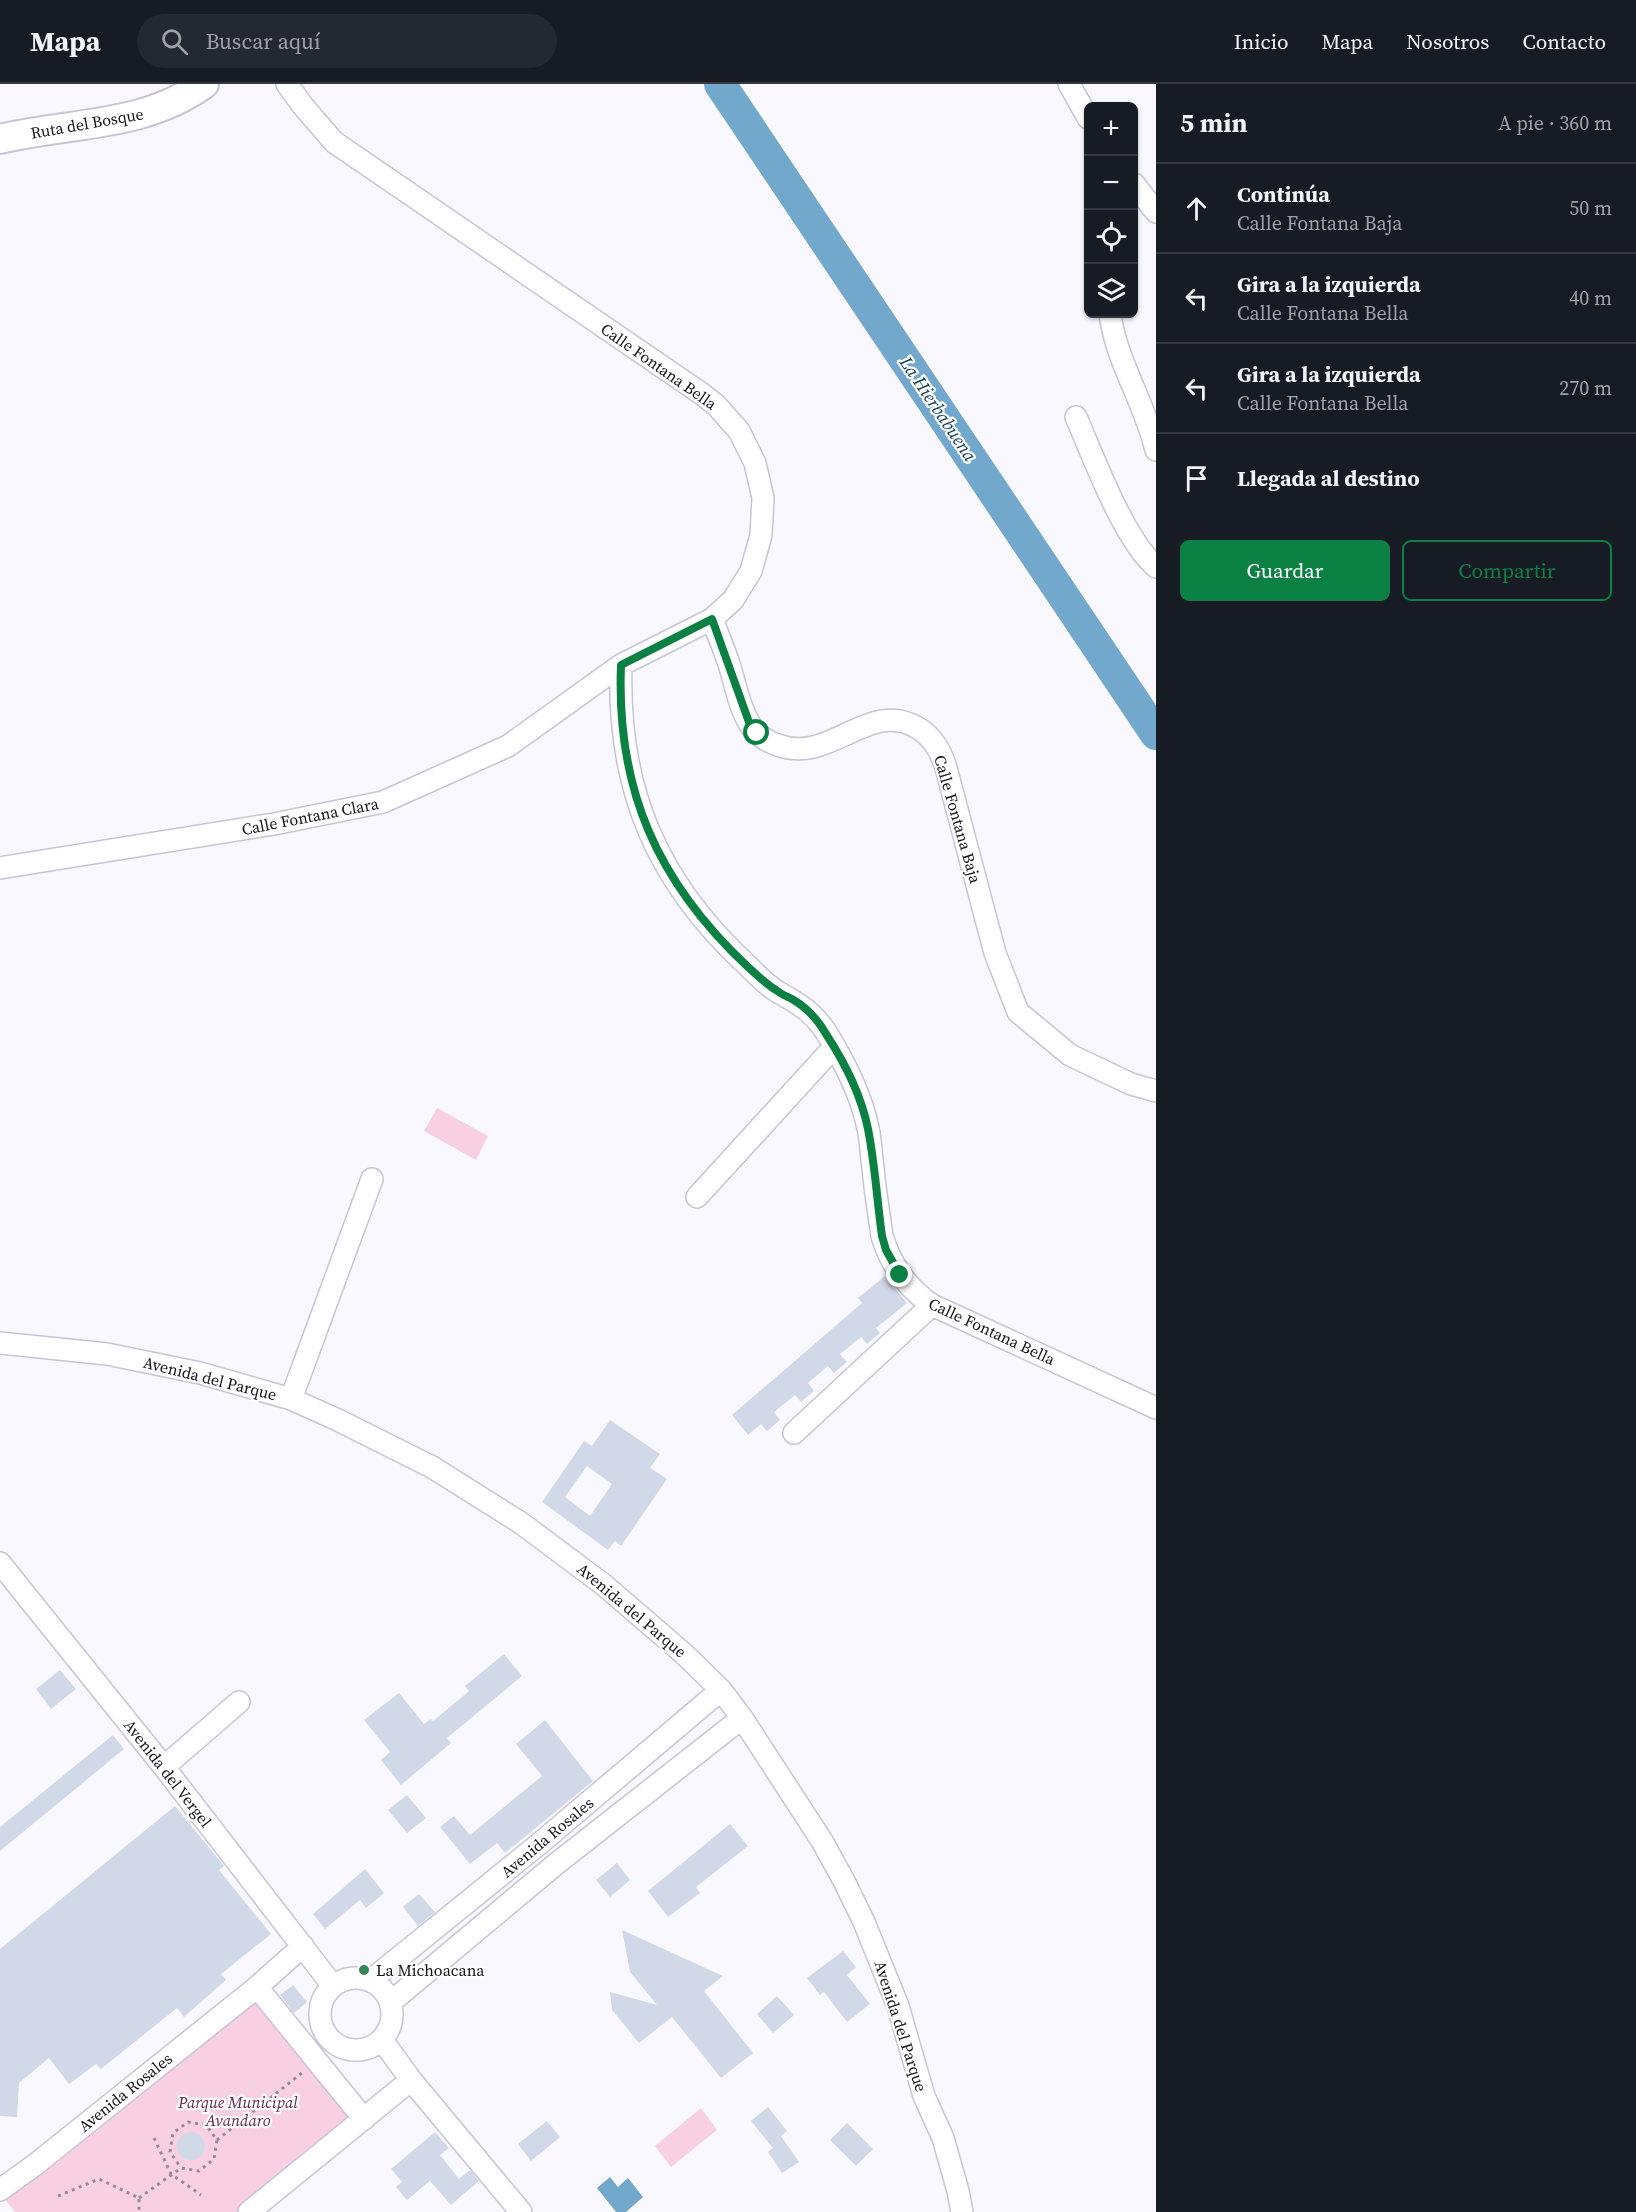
<!DOCTYPE html>
<html lang="es">
<meta charset="utf-8">
<style>
:root{--surface:#171b24;--page:#242831;--text:#f1f3f6;--muted:#9ea1a6;--line:#363941;--accent:#0b8043}
body{margin:0;font-family:"Source Serif 4",serif;background:var(--page);color:var(--text)}
.controls{position:absolute;right:18px;top:18px;display:grid;overflow:hidden;border-radius:9px;box-shadow:0 2px 4px #0004}
.controls button{width:54px;height:54px;display:grid;place-items:center;padding:0;border:0;border-bottom:2px solid var(--line);background:var(--surface);color:var(--text);font:30px sans-serif}
.stop{position:absolute;width:18px;height:18px;margin:-14px;border:4px solid #0b8043;border-radius:50%;background:#fff}
.stop.end{background:#0b8043;border-color:#fff;box-shadow:0 2px 6px #0008}
.list{margin:0;padding:0;list-style:none}
h2{display:flex;justify-content:space-between;align-items:center;height:78px;margin:0;padding:0 24px;font-size:26px}
h2 small{font-size:20px;font-weight:400;color:var(--muted)}
.list li{display:grid;grid-template-columns:39px 1fr auto;gap:18px;align-items:center;box-sizing:border-box;height:90px;padding:0 24px;border-top:2px solid var(--line)}
.list b{display:block;font-size:22px;white-space:nowrap}
.list p{margin:0;font-size:20px;white-space:nowrap;color:var(--muted)}
.list em{font-size:20px;font-style:normal;color:var(--muted)}
.actions{display:flex;gap:12px;padding:18px 24px}
.actions a{flex:1;padding:14px 0;border:2px solid var(--accent);border-radius:9px;text-align:center;font-size:21px;color:var(--accent)}
.actions .main{background:var(--accent);color:#fff}
.icon{flex:none;width:33px;height:33px;fill:none;stroke:currentColor;stroke-width:2;stroke-linecap:round;stroke-linejoin:round}
.map{position:relative;flex:none;width:1156px;height:2128px;overflow:hidden}
header{display:flex;align-items:center;gap:36px;box-sizing:border-box;height:84px;padding:0 30px;background:var(--surface);border-bottom:2px solid var(--line)}
header strong{font-size:28px}
nav{display:flex;gap:33px;margin-inline-start:auto;font-size:21px}
.search{width:420px;height:54px;background:var(--page);display:flex;align-items:center;gap:15px;box-sizing:border-box;padding:0 21px;border-radius:33px;color:var(--muted);font-size:22px}
main{display:flex}
aside{flex:1;background:var(--surface)}
.map>svg:first-child{display:block}
.green{fill:#f9cfe2}
.water{fill:#72a8cb}
.lines{fill:none;stroke-linecap:round;stroke-linejoin:round}
.river{stroke:#72a8cb;stroke-width:32}
.building{fill:#d1d9e9;fill-rule:evenodd}
.street-casing{stroke:#c7c4d5;stroke-width:24}
.secondary-casing{stroke:#c7c4d5;stroke-width:32}
.path{stroke:#919097;stroke-width:3;stroke-dasharray:3 4.5;stroke-linecap:butt}
.street{stroke:#fff;stroke-width:21}
.secondary{stroke:#fff;stroke-width:28}
.route{stroke:#0b8043;stroke-width:8}
.poi-dot{fill:#358556;stroke:#fff;stroke-width:2}
.labels{text-anchor:middle;stroke-width:4.5;stroke-linejoin:round;paint-order:stroke}
.street-label{font-size:16px;fill:#141319;stroke:#fff}
.poi-label{font-size:16px;fill:#141319;stroke:#fff;text-anchor:start}
.park-label{font-size:16px;font-style:italic;fill:#68244a;stroke:#fff}
.water-label{font-size:18px;font-style:italic;fill:#113d56;stroke:#fff}
</style>
<header>
<strong>Mapa</strong>
<div class="search"><svg class="icon" aria-label="search" viewBox="0 0 24 24"><circle cx="10" cy="10" r="6"/><path d="M15 15l6 6"/></svg>Buscar aquí</div>
<nav><a>Inicio</a><a>Mapa</a><a>Nosotros</a><a>Contacto</a></nav>
</header>
<main>
<div class="map">
<svg width="1156" height="2128" viewBox="0 0 1156 2128">
<rect width="100%" height="100%" fill="#f9f8ff"/>
<path class="green" d="M437 1024 488 1052 476 1076 424 1047Z
M251 1910 357 2039 244 2128H15L2 2112Z
M701 2024 717 2046 671 2083 655 2062Z"/>
<path class="water" d="M610 2093 618 2103 628 2094 643 2113 626 2128H616L597 2104Z"/>
<g class="lines">
<path class="river" d="M720 0 1156 650"/>
</g>
<path class="building" d="M885 1192 907 1219 876 1244 880 1249 867 1260 861 1253 840 1270 847 1278 834 1289 828 1282 808 1299 814 1307 801 1318 795 1311 774 1328 780 1336 767 1347 761 1340 748 1351 732 1331 862 1219 858 1214Z
M610 1336 660 1370 650 1384 667 1395 621 1462 615 1457 608 1466 542 1418 584 1357 592 1362ZM587 1382 612 1400 590 1432 565 1413Z
M504 1570 522 1592 447 1654 451 1659 401 1701 381 1676 390 1668 364 1636 399 1609 424 1640 431 1635 433 1637 469 1607 465 1602Z
M60 1586 76 1605 51 1625 36 1605Z
M545 1636 593 1697 505 1769 497 1759 470 1780 440 1743 454 1732 470 1751 542 1692 516 1660Z
M113 1651 124 1665 0 1767V1743Z
M407 1711 426 1734 407 1749 388 1726Z
M175 1722 224 1782 219 1786 271 1850 221 1890 226 1896 184 1933 177 1924 101 1985 96 1980 69 2000 49 1974 19 1999 17 2033 0 2032V1865Z
M730 1740 748 1762 696 1803 700 1809 668 1833 648 1807Z
M617 1779 630 1796 610 1813 596 1796Z
M365 1785 384 1809 366 1824 360 1816 325 1845 313 1830Z
M419 1810 435 1828 418 1842 403 1823Z
M622 1846 723 1892 704 1907 753 1969 721 1994 672 1933 639 1959 612 1926 610 1908 657 1921 630 1888Z
M843 1867 856 1883 847 1891 870 1920 847 1938 824 1908 820 1911 807 1894Z
M293 1901 307 1918 294 1929 280 1911Z
M777 1912 794 1931 773 1949 757 1930Z
M768 2023 787 2047 781 2052 799 2078 782 2089 768 2068 773 2064 751 2037Z
M547 2037 560 2053 531 2077 518 2060Z
M847 2039 873 2065 856 2082 830 2056Z
M435 2048 449 2064 440 2071 459 2095 470 2086 479 2097 451 2121 430 2097 407 2116 396 2103 402 2098 391 2085Z
M177 2062a14 14 0 1 1 28 0a14 14 0 1 1-28 0Z"/>
<g class="lines">
<g class="street-casing">
<path id="street" d="M1069 0 1088 34
M1134 100 1156 128
M1110 230C1116 277 1145 319 1156 366
M1076 333C1094 374 1123 454 1156 483
M712 535C718 551 725 567 730 583 735 600 741 630 752 643 758 651 768 658 778 661 830 681 869 614 918 644 933 653 941 667 946 684L995 869 1018 928 1070 971 1131 1000 1156 1007
M621 581C617 704 656 797 747 881 756 890 766 901 778 908 799 920 812 927 826 948 844 977 861 1010 868 1044 871 1057 871 1071 873 1084 875 1107 879 1130 882 1152 891 1182 907 1204 932 1221L1156 1324
M0 784 274 740 383 718 508 662 621 581 712 535 733 516 751 487 761 451 763 414 755 379 739 347 716 321 702 310 334 58 303 22 287 0
M697 1113 834 963
M0 1259 107 1270 200 1289 291 1315 338 1336 432 1383 521 1439 604 1501 683 1569 721 1606 742 1634 822 1757 844 1797 864 1838 898 1922 924 2012 943 2054 958 2107 962 2128
M291 1315 372 1095
M794 1349 932 1221
M0 1479 164 1683 333 1902
M164 1683 239 1618
M320 1930a36 36 0 1 1 72 0a36 36 0 1 1-72 0Z
M370 1897 539 1760 721 1606
M257 1903 364 2035
M391 1918 556 1780 742 1634
M382 1956 411 1996 521 2128
M0 2106 36 2080 257 1903 303 1862
M249 2128 411 1996"/>
</g>
<g class="secondary-casing">
<path id="secondary" d="M0 55C70 38 143 44 204 0"/>
</g>
<path class="path" d="M154 2054 171 2090 201 2111
M217 2056 302 1989
M58 2112 99 2095 139 2114V2128
M139 2114 181 2084 199 2087 214 2075 217 2056 206 2041 188 2038 173 2049 170 2068 181 2084"/>
<use href="#street" class="street"/>
<use href="#secondary" class="secondary"/>
</g>
<g class="lines">
<path class="route" d="M757 649 750 641 712 535 621 581C616 705 657 798 748 883 757 891 766 900 776 906 781 910 786 912 792 915 806 923 818 936 826 950 845 979 861 1010 868 1045 875 1080 877 1117 882 1152L886 1166 900 1191"/>
</g>
<circle class="poi-dot" cx="364" cy="1886" r="6"/>
<g class="labels">
<g class="street-label">
<text transform="translate(87 39) rotate(-10)" y="6">Ruta del Bosque</text>
<text transform="translate(659 282) rotate(35)" y="6">Calle Fontana Bella</text>
<text transform="translate(310 732) rotate(-11)" y="6">Calle Fontana Clara</text>
<text transform="translate(958 735) rotate(74)" y="6">Calle Fontana Baja</text>
<text transform="translate(992 1247) rotate(25)" y="6">Calle Fontana Bella</text>
<text transform="translate(210 1294) rotate(14)" y="6">Avenida del Parque</text>
<text transform="translate(632 1526) rotate(40)" y="6">Avenida del Parque</text>
<text transform="translate(168 1689) rotate(52)" y="6">Avenida del Vergel</text>
<text transform="translate(547 1753) rotate(-40)" y="6">Avenida Rosales</text>
<text transform="translate(901 1942) rotate(72)" y="6">Avenida del Parque</text>
<text transform="translate(125 2008) rotate(-39)" y="6">Avenida Rosales</text>
</g>
<g class="poi-label">
<text x="376" y="1892">La Michoacana</text>
</g>
<g class="park-label">
<text x="238" y="2024">Parque Municipal<tspan x="238" dy="18">Avandaro</tspan></text>
</g>
<g class="water-label">
<text transform="translate(938 325) rotate(56)" y="6">La Hierbabuena</text>
</g>
</g>
</svg>
<div class="controls">
<button>+</button>
<button>−</button>
<button><svg class="icon" aria-label="locate" viewBox="0 0 24 24"><circle cx="12" cy="12" r="6"/><path d="M12 2v4M12 18v4M2 12h4M18 12h4"/></svg></button>
<button><svg class="icon" aria-label="layers" viewBox="0 0 24 24"><path d="M12 4l9 5-9 5-9-5zM3 14l9 5 9-5"/></svg></button>
</div>
<div class="stop" style="left:757px;top:649px"></div>
<div class="stop end" style="left:900px;top:1191px"></div>
</div>
<aside>
<h2>5 min<small>A pie · 360 m</small></h2>
<ul class="list">
<li><svg class="icon" aria-label="ahead" viewBox="0 0 24 24"><path d="M12 20V5M6 11l6-6 6 6"/></svg><div><b>Continúa</b><p>Calle Fontana Baja</p></div><em>50 m</em></li>
<li><svg class="icon" aria-label="left" viewBox="0 0 24 24"><path d="M17 20v-9H6M10 6l-5 5 5 5"/></svg><div><b>Gira a la izquierda</b><p>Calle Fontana Bella</p></div><em>40 m</em></li>
<li><svg class="icon" aria-label="left" viewBox="0 0 24 24"><path d="M17 20v-9H6M10 6l-5 5 5 5"/></svg><div><b>Gira a la izquierda</b><p>Calle Fontana Bella</p></div><em>270 m</em></li>
<li><svg class="icon" aria-label="arrive" viewBox="0 0 24 24"><path d="M6 21V4h12l-3 4 3 4H6"/></svg><div><b>Llegada al destino</b></div></li>
</ul>
<div class="actions"><a class="main">Guardar</a><a>Compartir</a></div>
</aside>
</main>
